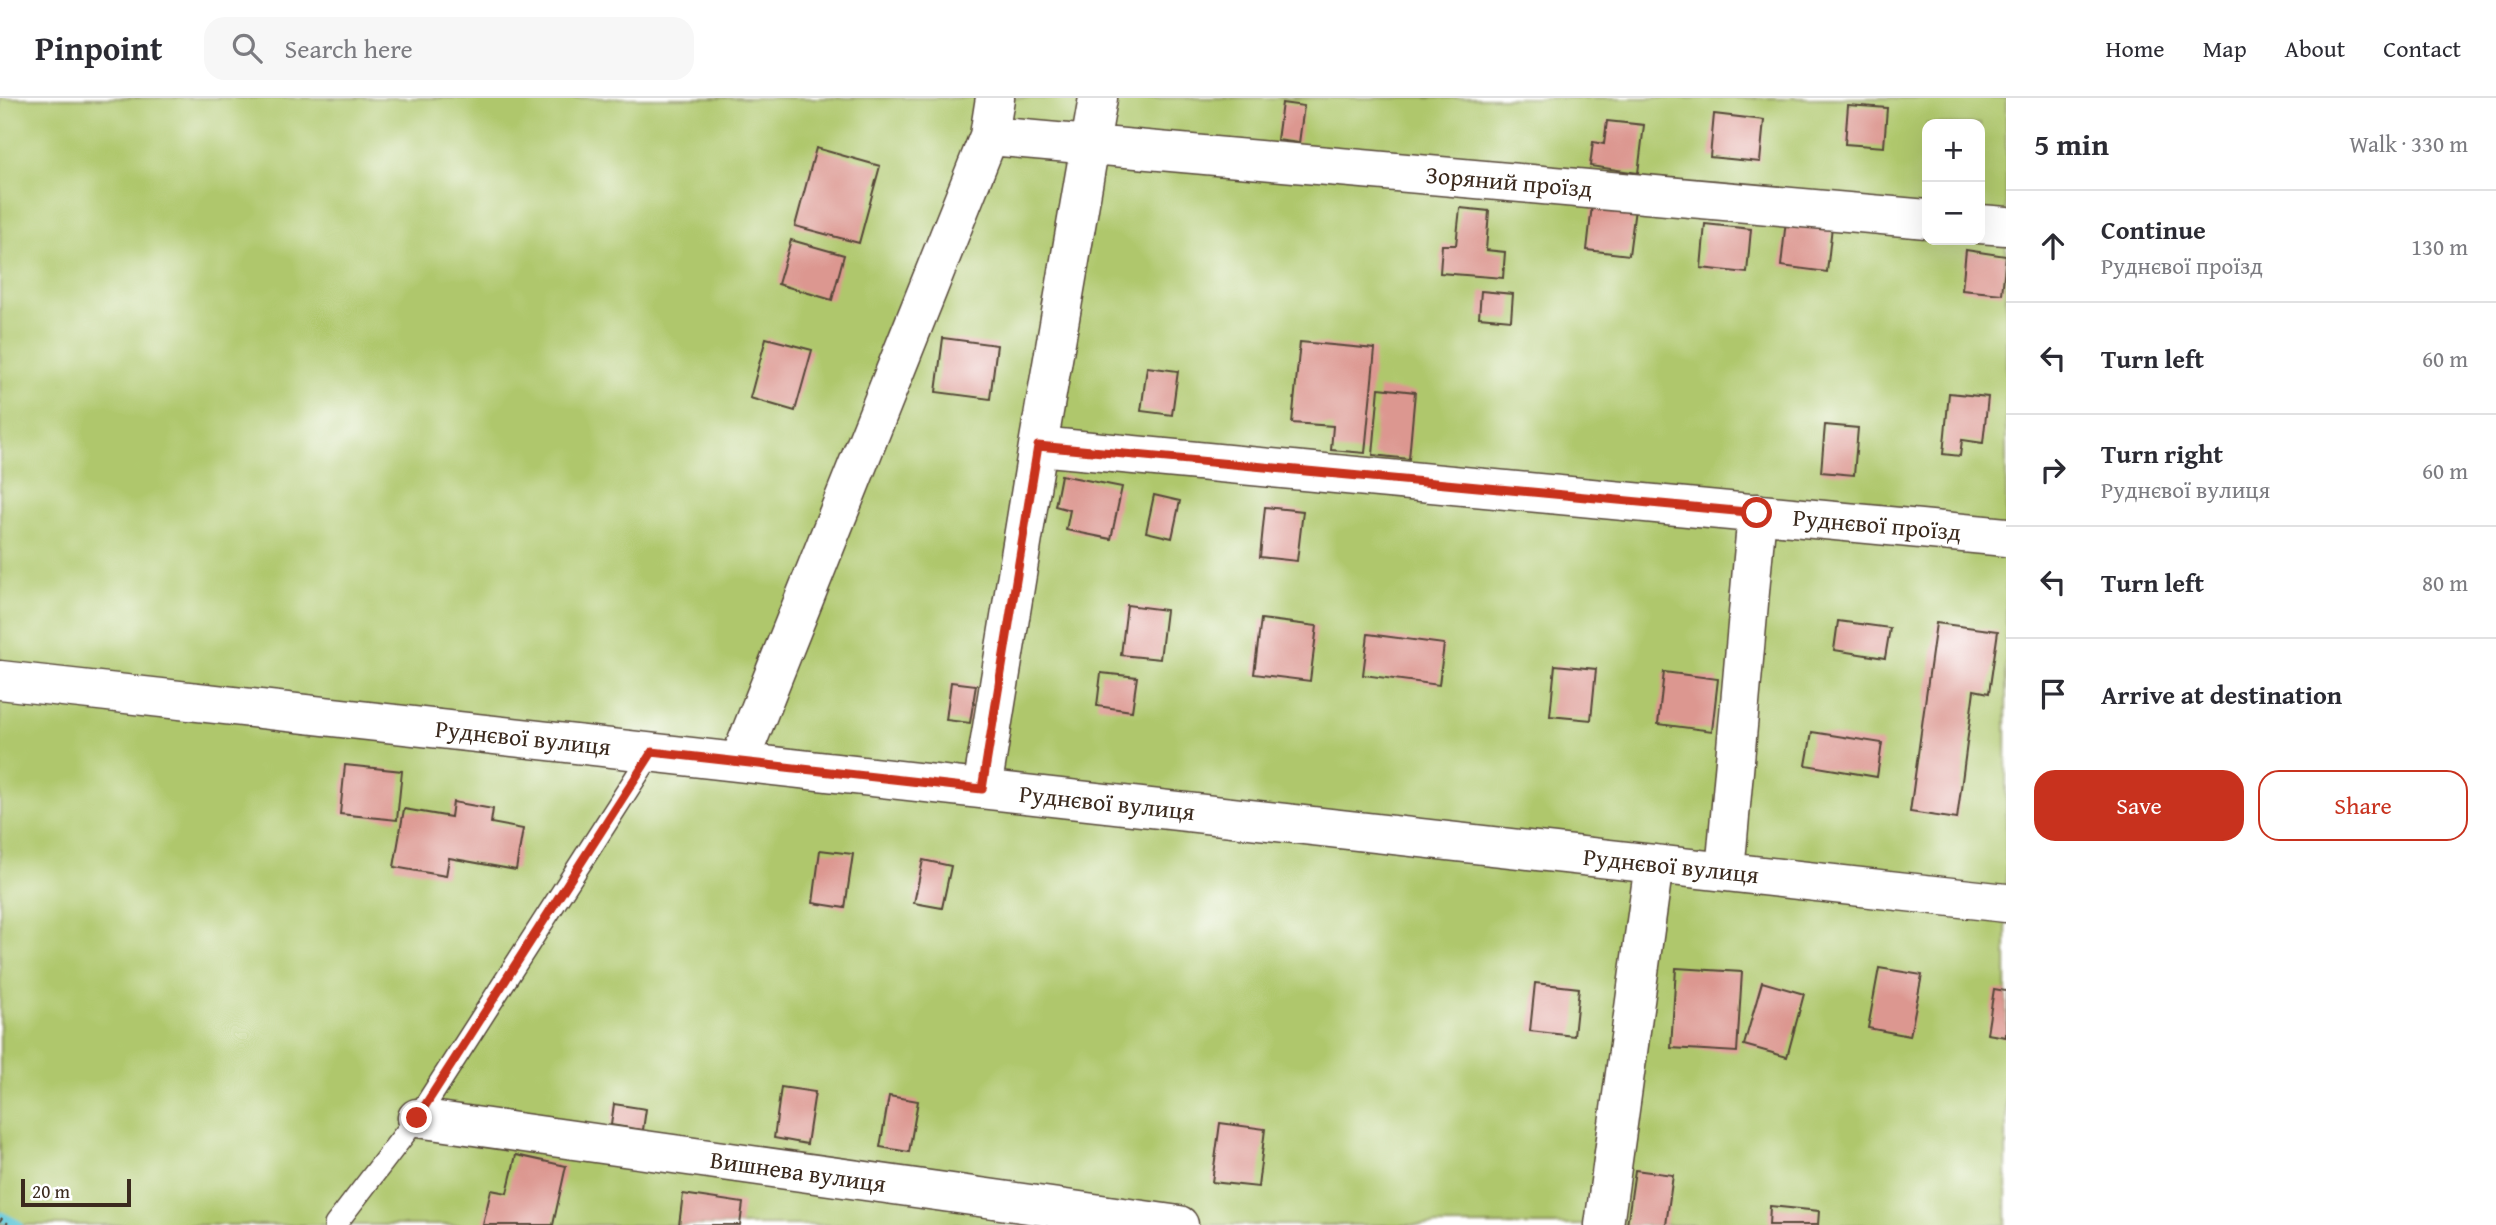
<!DOCTYPE html>
<meta charset="utf-8">
<style>
:root{--surface:#fff;--page:#f7f7f7;--text:#2b2b33;--muted:#7c7c81;--line:#e1e1e2;--accent:#c8321e}
body{margin:0;font-family:"Gentium Book Plus",serif;background:var(--page);color:var(--text)}
.controls{position:absolute;right:21px;top:21px;display:grid;overflow:hidden;border-radius:14px;box-shadow:0 7px 28px #0002}
.controls button{width:63px;height:63px;display:grid;place-items:center;padding:0;border:0;border-bottom:2px solid var(--line);background:var(--surface);color:var(--text);font:35px sans-serif}
.scale{position:absolute;left:21px;bottom:18px;width:110px;box-sizing:border-box;padding-left:7px;border:4px solid #3b2a1e;border-top:0;font-size:19px;line-height:24px;white-space:nowrap;color:#3b2a1e;-webkit-text-stroke:5px #fff;paint-order:stroke}
.stop{position:absolute;width:21px;height:21px;margin:-16px;border:5px solid #c8321e;border-radius:50%;background:#fff}
.stop.end{background:#c8321e;border-color:#fff;box-shadow:0 2px 7px #0008}
.list{margin:0;padding:0;list-style:none}
h2{display:flex;justify-content:space-between;align-items:center;height:91px;margin:0;padding:0 28px;font-size:30px}
h2 small{font-size:23px;font-weight:400;color:var(--muted)}
.list li{display:grid;grid-template-columns:46px 1fr auto;gap:21px;align-items:center;box-sizing:border-box;height:112px;padding:0 28px;border-top:2px solid var(--line)}
.list b{display:block;font-size:26px;white-space:nowrap}
.list p{margin:0;font-size:23px;white-space:nowrap;color:var(--muted)}
.list em{font-size:23px;font-style:normal;color:var(--muted)}
.actions{display:flex;gap:14px;padding:21px 28px}
.actions a{flex:1;padding:16px 0;border:2px solid var(--accent);border-radius:21px;text-align:center;font-size:24px;color:var(--accent)}
.actions .main{background:var(--accent);color:#fff}
.icon{flex:none;width:38px;height:38px;fill:none;stroke:currentColor;stroke-width:2;stroke-linecap:round;stroke-linejoin:round}
.map{position:relative;flex:none;width:2006px;height:1127px;overflow:hidden}
header{display:flex;align-items:center;gap:42px;box-sizing:border-box;height:98px;padding:0 35px;background:var(--surface);border-bottom:2px solid var(--line)}
header strong{font-size:33px}
nav{display:flex;gap:38px;margin-inline-start:auto;font-size:24px}
.search{width:490px;height:63px;background:var(--page);display:flex;align-items:center;gap:18px;box-sizing:border-box;padding:0 24px;border-radius:21px;color:var(--muted);font-size:26px}
main{display:flex}
aside{flex:1;background:var(--surface)}
.map>svg:first-child{display:block}
.green{fill:#afc76c;stroke:#757845;stroke-width:2;fill-rule:evenodd}
.lines{fill:none;stroke-linecap:round;stroke-linejoin:round}
.stream{stroke:#5ac4d6;stroke-width:10}
.building{fill:#dc9790}
.lane-casing{stroke:#564739;stroke-width:24}
.street-casing{stroke:#564739;stroke-width:41}
.path{stroke:#564739;stroke-width:4.5;stroke-dasharray:2 5;stroke-linecap:butt}
.lane{stroke:#fff;stroke-width:21}
.street{stroke:#fff;stroke-width:38}
.route{stroke:#c8321e;stroke-width:9}
.labels{text-anchor:middle;stroke-width:5;stroke-linejoin:round;paint-order:stroke}
.street-label{font-size:24px;fill:#3b2a1e;stroke:#fff}
</style>
<header>
<strong>Pinpoint</strong>
<div class="search"><svg class="icon" aria-label="search" viewBox="0 0 24 24"><circle cx="10" cy="10" r="6"/><path d="M15 15l6 6"/></svg>Search here</div>
<nav><a>Home</a><a>Map</a><a>About</a><a>Contact</a></nav>
</header>
<main>
<div class="map">
<svg width="2006" height="1127" viewBox="0 0 2006 1127">
<rect width="100%" height="100%" fill="#fff"/>
<filter id="ink" filterUnits="userSpaceOnUse"><feTurbulence type="fractalNoise" baseFrequency=".0143" numOctaves="2"/><feDisplacementMap in="SourceGraphic" scale="14" xChannelSelector="R" yChannelSelector="G"/><feConvolveMatrix kernelMatrix="1 2 1 2 8 2 1 2 1" color-interpolation-filters="sRGB"/></filter>
<filter id="wash" filterUnits="userSpaceOnUse"><feTurbulence type="fractalNoise" baseFrequency=".00686" numOctaves="4" result="noise"/><feDisplacementMap in="SourceGraphic" scale="28" xChannelSelector="R" yChannelSelector="G"/><feGaussianBlur stdDeviation="1.57" result="paint"/><feColorMatrix in="noise" values="0 0 0 0 0 0 0 0 0 0 0 0 0 0 0 0 0 1.4 0 .05"/><feComposite in="paint" operator="in"/></filter>
<g filter="url(#wash)">
<rect width="100%" height="100%" fill="#f1ead3"/>
<path class="green" d="M0 0H2006V1127H0ZM1927 26H1980V142H1927Z"/>
<g class="lines">
<path class="stream" d="M0 1118 18 1127"/>
</g>
<g id="blocks">
<path class="building" d="M1282 5 1304 8 1299 45 1277 42Z
M1848 7 1887 10 1884 49 1845 46Z
M1714 16 1764 22 1760 64 1710 59Z
M1607 23 1644 27 1638 75 1590 68 1593 44 1604 46Z
M816 50 880 68 859 145 795 128Z
M1592 107 1635 111 1629 157 1587 152Z
M1460 110 1489 113 1486 152 1505 154 1503 180 1440 175 1442 147H1456Z
M1786 122 1832 128 1827 174 1781 168Z
M1705 126 1751 131 1747 175 1701 170Z
M791 142 844 157 832 202 778 186Z
M1966 152 2006 158 2002 196 1962 192Z
M1481 193 1513 196 1511 222 1479 219Z
M766 240 812 252 795 313 750 300Z
M943 240 997 247 990 301 936 294Z
M1300 244 1375 251 1365 355 1331 352 1333 328 1292 325Z
M1147 269 1178 273 1172 317 1141 313Z
M1379 290 1415 294 1409 361 1373 357Z
M1949 295 1988 299 1983 345 1962 342 1960 358 1943 356Z
M1825 327 1858 330 1854 377 1821 374Z
M1061 377 1122 389 1111 441 1066 432 1070 412 1055 408Z
M1154 397 1180 403 1172 440 1146 434Z
M1265 409 1303 413 1297 463 1260 459Z
M1127 507 1166 512 1160 561 1121 557Z
M1261 521 1317 528 1310 583 1254 576Z
M1838 523 1890 530 1885 560 1834 552Z
M1936 525 1998 533 1989 595 1974 592 1957 721 1910 714Z
M1368 536 1444 546 1439 587 1363 577Z
M1555 567 1596 571 1591 622 1550 618Z
M1664 574 1718 581 1712 633 1658 626Z
M1101 575 1137 579 1132 613 1097 608Z
M951 584 976 587 970 625 946 622Z
M1812 634 1882 645 1877 679 1806 667Z
M345 667 402 673 397 722 340 716Z
M453 704 493 711 491 725 523 731 516 772 449 760 446 778 394 769 404 711 451 719Z
M820 752 853 756 845 810 813 805Z
M923 762 951 768 942 810 914 805Z
M1676 870 1742 874 1737 954 1671 950Z
M1879 870 1922 877 1910 938 1868 930Z
M1762 884 1804 896 1787 959 1744 947Z
M1535 885 1579 890 1574 938 1530 933Z
M1994 891 2006 893V939L1987 936Z
M781 989 815 994 807 1046 774 1040Z
M889 998 918 1003 909 1054 880 1049Z
M614 1006 646 1011 643 1032 611 1027Z
M1220 1025 1265 1031 1258 1089 1212 1084Z
M516 1057 566 1068 553 1127H483L491 1092 507 1095Z
M1635 1072 1673 1077 1666 1127H1627Z
M683 1096 743 1105 740 1127H679Z
M1770 1108 1819 1113 1818 1127H1769Z"/>
</g>
</g>
<g filter="url(#ink)">
<use href="#blocks" fill-opacity="0" stroke="#564739" stroke-width="2"/>
<g class="lines">
<g class="lane-casing">
<path id="lane" d="M335 1127 417 1020 652 654"/>
</g>
<g class="street-casing">
<path id="street" d="M989 38 1927 121
M1980 126 2006 128
M1038 348 2006 439
M0 582 2006 805
M739 664 989 38 995 0
M982 691 1038 348 1098 0
M1725 774 1757 415
M417 1020 1179 1127
M1604 1127 1654 766"/>
</g>
<path class="path" d="M0 1121 8 1127"/>
<use href="#lane" class="lane"/>
<use href="#street" class="street"/>
</g>
</g>
<g class="lines" filter="url(#ink)">
<path class="route" d="M417 1020 652 654 982 691 1038 348 1757 415"/>
</g>
<g class="labels">
<g class="street-label">
<text transform="translate(1509 84) rotate(5)" y="8">Зоряний проїзд</text>
<text transform="translate(1877 427) rotate(5)" y="8">Руднєвої проїзд</text>
<text transform="translate(523 640) rotate(6)" y="8">Руднєвої вулиця</text>
<text transform="translate(1107 705) rotate(6)" y="8">Руднєвої вулиця</text>
<text transform="translate(1671 768) rotate(6)" y="8">Руднєвої вулиця</text>
<text transform="translate(798 1074) rotate(8)" y="8">Вишнева вулиця</text>
</g>
</g>
</svg>
<div class="controls">
<button>+</button>
<button>−</button>
</div>
<div class="scale">20 m</div>
<div class="stop" style="left:1757px;top:415px"></div>
<div class="stop end" style="left:417px;top:1020px"></div>
</div>
<aside>
<h2>5 min<small>Walk · 330 m</small></h2>
<ul class="list">
<li><svg class="icon" aria-label="ahead" viewBox="0 0 24 24"><path d="M12 20V5M6 11l6-6 6 6"/></svg><div><b>Continue</b><p>Руднєвої проїзд</p></div><em>130 m</em></li>
<li><svg class="icon" aria-label="left" viewBox="0 0 24 24"><path d="M17 20v-9H6M10 6l-5 5 5 5"/></svg><div><b>Turn left</b></div><em>60 m</em></li>
<li><svg class="icon" aria-label="right" viewBox="0 0 24 24"><path d="M7 20v-9h11M14 6l5 5-5 5"/></svg><div><b>Turn right</b><p>Руднєвої вулиця</p></div><em>60 m</em></li>
<li><svg class="icon" aria-label="left" viewBox="0 0 24 24"><path d="M17 20v-9H6M10 6l-5 5 5 5"/></svg><div><b>Turn left</b></div><em>80 m</em></li>
<li><svg class="icon" aria-label="arrive" viewBox="0 0 24 24"><path d="M6 21V4h12l-3 4 3 4H6"/></svg><div><b>Arrive at destination</b></div></li>
</ul>
<div class="actions"><a class="main">Save</a><a>Share</a></div>
</aside>
</main>
